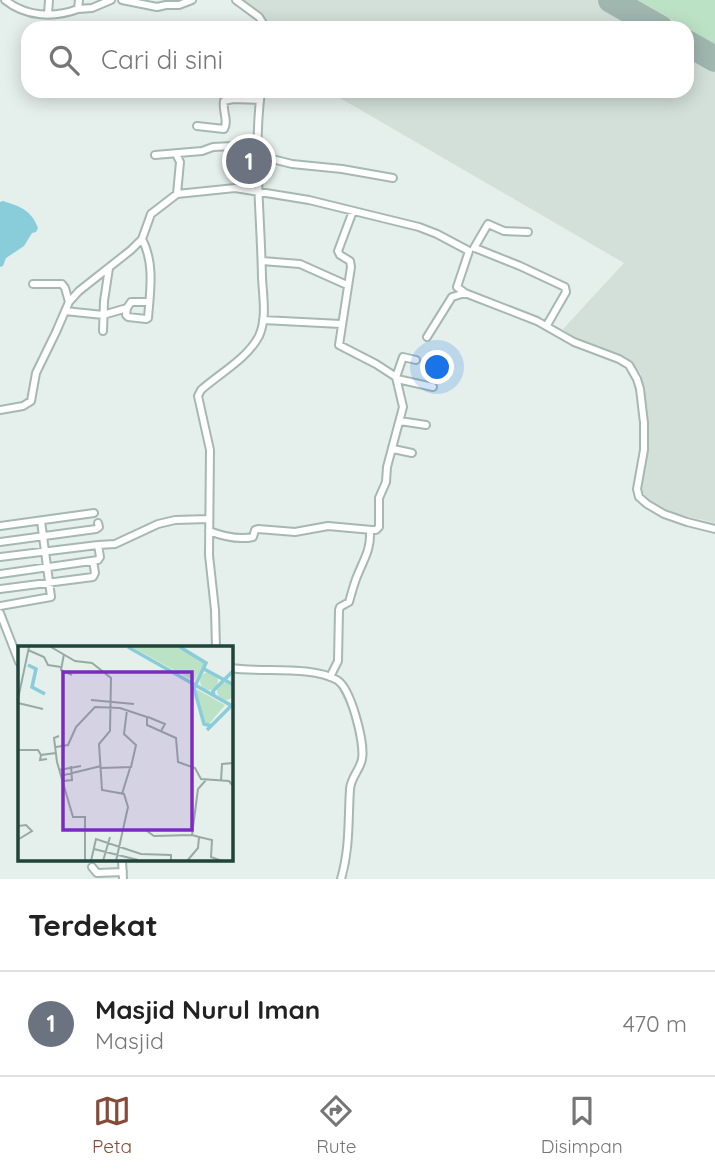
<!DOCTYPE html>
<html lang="id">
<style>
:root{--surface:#fff;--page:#f2f2f2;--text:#222;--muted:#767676;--line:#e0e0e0;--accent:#854a38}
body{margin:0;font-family:Quicksand,sans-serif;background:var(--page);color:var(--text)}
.you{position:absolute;left:438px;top:368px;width:24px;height:24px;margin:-18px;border:5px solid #fff;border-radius:50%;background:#1a73e8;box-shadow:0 0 0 10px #1a73e833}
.badge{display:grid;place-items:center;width:46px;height:46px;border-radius:50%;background:var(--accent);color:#fff;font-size:23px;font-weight:700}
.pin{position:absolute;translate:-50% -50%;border:4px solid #fff;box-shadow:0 2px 7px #0006}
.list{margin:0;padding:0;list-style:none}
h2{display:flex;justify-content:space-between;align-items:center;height:91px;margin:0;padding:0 28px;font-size:30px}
h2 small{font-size:23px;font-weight:400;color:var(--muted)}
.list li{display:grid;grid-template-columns:46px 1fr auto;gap:21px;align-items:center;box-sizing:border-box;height:105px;padding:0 28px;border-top:2px solid var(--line)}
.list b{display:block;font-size:26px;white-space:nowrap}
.list p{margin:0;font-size:23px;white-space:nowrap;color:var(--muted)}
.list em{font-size:23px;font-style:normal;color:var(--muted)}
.icon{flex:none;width:38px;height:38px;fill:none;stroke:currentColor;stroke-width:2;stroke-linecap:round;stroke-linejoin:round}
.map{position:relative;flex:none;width:715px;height:879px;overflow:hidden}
.search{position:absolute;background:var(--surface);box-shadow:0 4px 18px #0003;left:21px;right:21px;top:21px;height:77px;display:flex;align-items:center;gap:18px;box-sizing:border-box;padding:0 24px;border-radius:21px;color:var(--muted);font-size:26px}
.sheet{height:196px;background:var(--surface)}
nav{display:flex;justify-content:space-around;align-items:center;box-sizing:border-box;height:98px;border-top:2px solid var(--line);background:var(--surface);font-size:19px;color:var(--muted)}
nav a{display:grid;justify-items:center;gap:4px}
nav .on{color:var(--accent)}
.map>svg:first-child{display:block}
.built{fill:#d3e0d9}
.green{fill:#bce2c6}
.water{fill:#88cdd9}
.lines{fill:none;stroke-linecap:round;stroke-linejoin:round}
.runway{stroke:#a0b7b0;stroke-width:26}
.minor-casing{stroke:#a6b8b2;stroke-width:10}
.minor{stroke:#fff;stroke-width:6}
.inset-river{fill:none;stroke:#88cdd9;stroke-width:3.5}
.inset-road{fill:none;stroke:#97aba4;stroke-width:2}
.view{fill:#7b2cbf;fill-opacity:0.15;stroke:#7b2cbf;stroke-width:3.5}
.inset-edge{fill:none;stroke:#21443a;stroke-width:3.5}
</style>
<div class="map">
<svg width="715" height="879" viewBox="0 0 715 879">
<rect width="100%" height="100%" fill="#e5efeb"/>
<path class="built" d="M243 0H715V523L669 512 651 502 641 491 649 449V431L645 394 641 374 627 358 577 339 563 329 624 263 328 91H687V28H270L264 16Z"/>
<path class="green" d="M638 0H715V44Z"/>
<path class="water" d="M3 201C20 206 32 211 38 228L36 232 32 233 24 246 6 258 3 266 0 267V202Z"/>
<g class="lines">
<path class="runway" d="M611 0 660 28
M687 43 715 59"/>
<g class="minor-casing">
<path id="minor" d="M5 0C26 17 54 18 78 9L79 0
M122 0 157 7 166 5H179L192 0
M236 0 259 17 266 28
M78 9 92 8 111 0
M48 14 49 0
M197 126 224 129C229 121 222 111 224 101L233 99 260 100
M176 154 180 162 177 194
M155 155 202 151 213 147 233 146 246 149 272 159 292 164 342 169 393 178
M474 248 488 224 504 231 528 232
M475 248 520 266 565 287 566 292 547 325
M262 261 300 264 347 285
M33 284H62L65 288 69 302
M127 308 126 315 128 317 146 319 148 318C150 292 155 263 142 239
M65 311 103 315 127 308 131 302H149
M263 320 341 324
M103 331 104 301 109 268
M427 337 452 297 465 293
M396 377 403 357 416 360
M397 379 433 387
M0 410 23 406 31 401 36 373 56 332 69 302 79 291 131 250 142 239 151 214 177 194 235 188 309 200 419 227 437 234 469 251 457 287 465 293 537 321 574 342 619 359 629 365 637 379 640 389 644 423V450L637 489 639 497 647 504 664 514 687 522 715 529
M400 421 426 425
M393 449 412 453
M0 526 94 513
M209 531C222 536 239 540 253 537L255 530 258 529 295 532 328 526 372 530H376L379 527V498L386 482 387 467 403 407 396 377 376 364 339 345 351 267 350 261 340 255 338 251 353 211
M0 542 96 529 99 527 98 523
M0 557 98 545 115 544 158 524 175 520 208 519
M0 574 98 560 100 557 98 545
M0 589 93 577 95 573 93 561
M0 606 51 597 41 521
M0 613 19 662
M216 648 215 610 209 555 210 450 198 396 201 390C220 373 247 359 259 336 267 319 263 296 262 278 261 215 253 153 261 91
M231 668C261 673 311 665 337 680 351 688 365 743 362 759 360 770 351 777 350 789 348 821 350 848 341 879
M330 677 338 661 339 610 340 607 349 602C352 592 354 583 358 574 365 557 371 549 370 530
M122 860 123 879
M92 867 97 873 123 872"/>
</g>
<use href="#minor" class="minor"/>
</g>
<g transform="translate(18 646)">
<rect width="215" height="215" fill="#e5efeb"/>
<path d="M114 1H161L187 18 176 35ZM182 35a9 9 0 1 1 18 0a9 9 0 1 1-18 0ZM199 45a9 9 0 1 1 18 0a9 9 0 1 1-18 0ZM178 43 207 59 191 78 187 76Z" fill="#bce2c6"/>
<path class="inset-river" d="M110 1 216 61M162 1 188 17 176 42 186 78 194 80M10 19 18 23 14 41 27 48M186 23 216 39M196 50 195 45 216 24M189 84 216 57"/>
<path class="inset-road" d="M33 1 57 15 74 17 93 32 92 85 81 98 84 144 106 148 110 161 98 215M10 4 26 11 30 19 43 21M46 8 43 24 54 29M0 53 11 1M73 54 116 58M0 57 25 63M130 71 147 78 143 85M41 90 36 92 39 116 55 171H67V215M38 101 50 99 58 81 77 61 102 62 129 71V79L158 92 160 116 177 122 183 133 211 135 216 141M0 104H20L23 109M29 113 22 114 23 109 38 107M83 122 113 121 118 99 106 88 109 64M41 124 63 120M42 130 83 120M45 135 54 134 53 120M203 135 204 118 215 117M104 148 112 122M0 180 8 179 14 185 1 193M129 185 136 190 174 189M181 191 194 194 193 211 204 215M76 203 120 214M73 215 78 193 123 208 153 209V215M85 215 92 191M169 215 180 202 181 191 174 189 180 143 188 134"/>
<path class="view" d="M45 26H174V184H45Z"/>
<rect width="215" height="215" class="inset-edge"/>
</g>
</svg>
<div class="you"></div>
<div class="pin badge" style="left:249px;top:161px;background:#6b7280">1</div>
<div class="search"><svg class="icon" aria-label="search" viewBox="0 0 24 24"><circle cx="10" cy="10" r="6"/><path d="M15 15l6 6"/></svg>Cari di sini</div>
</div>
<section class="sheet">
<h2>Terdekat<small></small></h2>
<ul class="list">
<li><span class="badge" style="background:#6b7280">1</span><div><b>Masjid Nurul Iman</b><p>Masjid</p></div><em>470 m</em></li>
</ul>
</section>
<nav>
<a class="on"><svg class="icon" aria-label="map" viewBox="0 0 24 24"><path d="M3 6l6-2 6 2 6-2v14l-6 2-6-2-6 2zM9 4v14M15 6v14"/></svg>Peta</a>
<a><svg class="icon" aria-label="directions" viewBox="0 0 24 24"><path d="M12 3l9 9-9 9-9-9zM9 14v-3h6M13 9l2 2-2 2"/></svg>Rute</a>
<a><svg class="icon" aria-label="saved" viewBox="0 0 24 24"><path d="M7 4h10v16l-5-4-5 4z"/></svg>Disimpan</a>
</nav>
